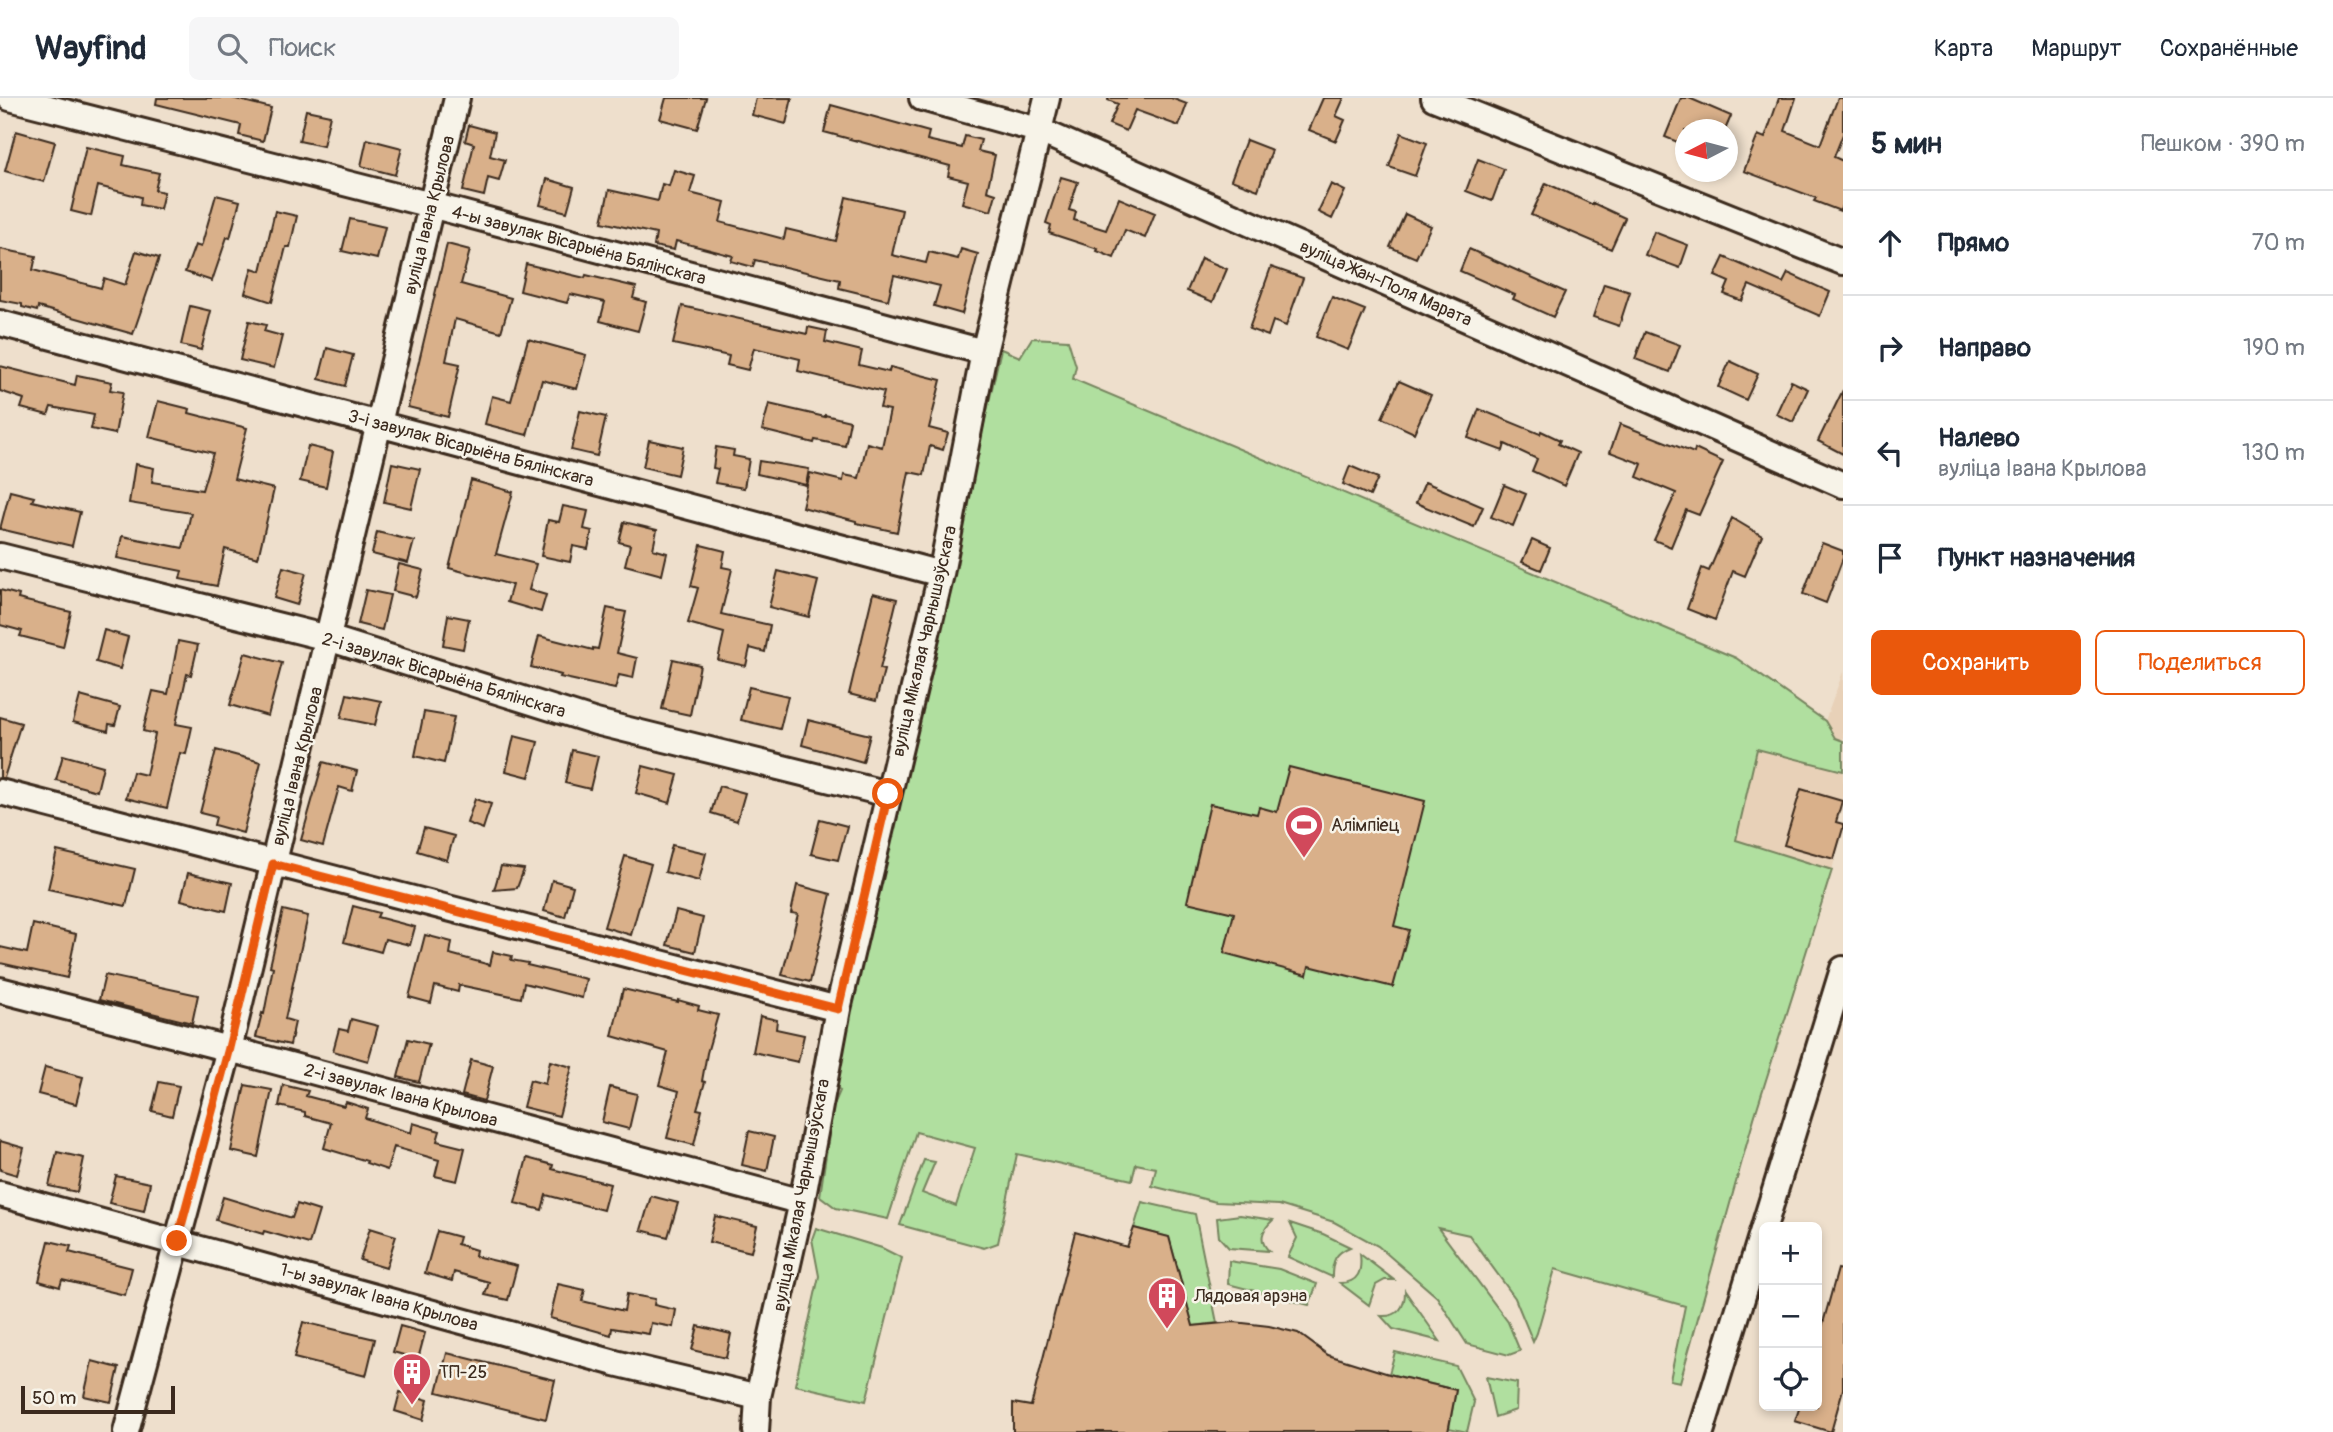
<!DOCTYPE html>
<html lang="ru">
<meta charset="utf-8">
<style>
:root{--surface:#fff;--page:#f6f6f7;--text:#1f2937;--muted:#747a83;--line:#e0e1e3;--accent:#ea580c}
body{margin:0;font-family:Pangolin,sans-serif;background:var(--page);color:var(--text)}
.controls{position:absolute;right:21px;bottom:21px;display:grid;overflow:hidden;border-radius:10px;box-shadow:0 4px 10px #0003}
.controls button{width:63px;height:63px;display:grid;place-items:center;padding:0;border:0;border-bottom:2px solid var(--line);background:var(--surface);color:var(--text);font:35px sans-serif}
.compass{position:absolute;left:1675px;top:21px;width:63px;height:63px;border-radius:50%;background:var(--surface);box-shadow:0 4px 10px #0003;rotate:264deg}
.scale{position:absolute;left:21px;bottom:18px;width:154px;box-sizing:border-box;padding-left:7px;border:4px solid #3b2a1e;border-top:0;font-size:19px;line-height:24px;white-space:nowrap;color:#3b2a1e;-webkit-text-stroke:5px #f7f3e8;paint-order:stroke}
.stop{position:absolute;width:21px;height:21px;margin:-16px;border:5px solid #ea580c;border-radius:50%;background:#fff}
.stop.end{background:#ea580c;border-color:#fff;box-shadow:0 2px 7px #0008}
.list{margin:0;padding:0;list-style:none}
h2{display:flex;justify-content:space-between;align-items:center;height:91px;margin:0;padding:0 28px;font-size:30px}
h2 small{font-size:23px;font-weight:400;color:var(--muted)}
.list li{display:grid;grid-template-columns:46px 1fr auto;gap:21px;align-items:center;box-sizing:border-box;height:105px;padding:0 28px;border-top:2px solid var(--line)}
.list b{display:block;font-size:26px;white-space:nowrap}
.list p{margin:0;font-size:23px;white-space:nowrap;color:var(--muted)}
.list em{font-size:23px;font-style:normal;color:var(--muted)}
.actions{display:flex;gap:14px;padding:21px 28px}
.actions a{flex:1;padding:16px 0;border:2px solid var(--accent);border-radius:10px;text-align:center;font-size:24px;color:var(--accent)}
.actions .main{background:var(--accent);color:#fff}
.icon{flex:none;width:38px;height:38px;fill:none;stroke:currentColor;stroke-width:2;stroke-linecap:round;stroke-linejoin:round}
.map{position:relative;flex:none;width:1843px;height:1334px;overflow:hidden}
header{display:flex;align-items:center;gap:42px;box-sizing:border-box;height:98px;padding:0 35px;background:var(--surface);border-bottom:2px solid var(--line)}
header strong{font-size:33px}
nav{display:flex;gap:38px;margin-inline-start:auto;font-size:24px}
.search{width:490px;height:63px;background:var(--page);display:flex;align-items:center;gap:18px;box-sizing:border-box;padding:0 24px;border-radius:10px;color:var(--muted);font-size:26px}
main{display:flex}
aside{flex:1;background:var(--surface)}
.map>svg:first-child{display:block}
.built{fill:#e8d1b8}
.green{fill:#b0df9f;stroke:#76845e;stroke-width:2}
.building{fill:#d9b08a;stroke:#3b2a1e;stroke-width:2}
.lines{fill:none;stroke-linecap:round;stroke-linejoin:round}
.minor-casing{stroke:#3b2a1e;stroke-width:30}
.minor{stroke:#f7f3e8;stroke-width:24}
.route{stroke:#ea580c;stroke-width:9}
.labels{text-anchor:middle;stroke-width:5;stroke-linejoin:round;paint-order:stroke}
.street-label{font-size:18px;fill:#3b2a1e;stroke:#f7f3e8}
.poi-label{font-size:18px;fill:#3b2a1e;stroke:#f7f3e8;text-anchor:start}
</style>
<header>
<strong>Wayfind</strong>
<div class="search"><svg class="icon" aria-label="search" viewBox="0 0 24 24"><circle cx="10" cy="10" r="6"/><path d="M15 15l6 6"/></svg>Поиск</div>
<nav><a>Карта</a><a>Маршрут</a><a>Сохранённые</a></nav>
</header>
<main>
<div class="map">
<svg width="1843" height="1334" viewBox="0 0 1843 1334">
<rect width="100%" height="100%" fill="#eedfcc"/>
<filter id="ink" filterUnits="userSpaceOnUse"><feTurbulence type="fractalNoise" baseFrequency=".0143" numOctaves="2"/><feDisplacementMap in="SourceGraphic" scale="14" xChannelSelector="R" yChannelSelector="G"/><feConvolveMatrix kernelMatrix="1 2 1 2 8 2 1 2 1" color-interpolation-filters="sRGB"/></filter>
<g filter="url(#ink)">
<path class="built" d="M1843 574V643L1835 640 1825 623Z
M1757 650 1843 673V697L1836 724 1843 726V730L1832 772 1735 743Z"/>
<path class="green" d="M1032 240 1068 242 1076 268 1073 281 1736 560 1825 623 1835 640 1843 643V673L1757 651 1736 742 1832 772 1754 1020 1680 1284 1670 1282 1685 1208 1555 1171 1537 1235 1533 1244 1515 1200 1469 1137 1438 1130 1508 1224 1520 1253 1509 1257 1467 1246 1437 1199 1378 1148 1334 1124 1279 1107 1216 1104 1152 1088 1156 1070 1136 1066 1132 1082 1017 1056 998 1145 984 1150 900 1127 924 1062 935 1064 922 1095 956 1108 975 1050 916 1034 888 1121 836 1110 820 1098 833 1009 840 993 833 989 1001 251 1020 259Z
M1142 1104 1195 1116 1217 1225 1193 1228 1169 1139 1134 1130Z
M1240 1117 1273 1122C1262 1132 1258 1142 1269 1153L1229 1150 1219 1139 1217 1120Z
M1290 1125 1323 1136 1350 1149C1335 1155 1332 1163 1332 1179L1288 1159 1297 1140Z
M816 1130 882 1150 902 1160 866 1303 795 1287 819 1178 812 1141Z
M1360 1156 1394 1182H1385L1376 1187 1369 1207 1340 1185C1359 1185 1362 1173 1360 1156Z
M1229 1163 1279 1171 1317 1186 1309 1207 1228 1186Z
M1405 1193 1440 1243 1393 1231 1381 1218C1399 1219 1405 1209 1405 1193Z
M1395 1254 1456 1268 1474 1304 1467 1334 1449 1330 1456 1292 1389 1276Z
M1486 1279 1517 1285 1516 1312 1495 1319Z"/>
<path class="building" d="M157 0H232L271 10 263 43 239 37 241 27 156 6Z
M666 0H706L697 31 660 21Z
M756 0H792L786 26 752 17Z
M1108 0H1171L1187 6 1179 28 1135 12 1126 33 1109 26 1118 6 1108 2Z
M1323 0H1344L1336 18 1345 22 1336 43 1309 32Z
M1681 0H1689L1731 18 1725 32H1685V47L1665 39Z
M1779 0H1796L1785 33 1820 47 1838 0H1843V36L1834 59 1843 63V104L1840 113 1814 103 1816 100 1744 73 1758 37 1765 40Z
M831 7 929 34 927 42 962 50 965 38 981 42 978 53 995 57 987 93 996 96 991 113 962 105 968 83 948 78 950 68 824 34Z
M306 12 330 17 323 48 299 43Z
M469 27 495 34 490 58 505 62 499 83 488 80 484 98 463 93 474 46 465 43Z
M16 33 55 44 44 84 5 73Z
M1401 35 1427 45 1415 78 1389 69Z
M367 41 402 50 395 77 361 68Z
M1246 42 1272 52 1258 92 1231 82Z
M86 49 125 58 123 67 159 75 155 92 164 94 160 111 140 107 141 99 98 88 91 118 71 113Z
M1478 61 1504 71 1492 103 1466 93Z
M674 72 695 78 690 95 725 104 720 124 784 141 786 131 836 143 846 99 902 112 892 157 926 165 929 154 958 161 961 151 978 156 962 216 934 208 940 188 894 177 888 202 839 190 840 182 755 162 753 169 731 163 733 158 676 143 674 152 654 148 656 136 602 124 609 92 658 103 662 86 669 88Z
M1061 79 1078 84 1069 112 1076 114 1074 122 1106 132 1119 100 1155 115 1145 140 1125 132 1114 160 1097 153 1098 151 1049 135 1051 127 1046 125Z
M547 81 574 89 567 114 540 107Z
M1546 85 1593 107V105L1625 120 1611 151 1531 117Z
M1331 86 1345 93 1332 121 1318 114Z
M216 97 240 103 230 140 227 139 212 183 185 174 195 147 201 149Z
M275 113 297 118 290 149H286L272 204 245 195 252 170 261 173Z
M1405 116 1431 128 1416 160 1390 149Z
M350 121 385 129 377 161 342 153Z
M1654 134 1688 147 1680 170 1645 157Z
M447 146 470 152 461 186 511 200 501 234 455 221 446 263 460 266 448 319 408 309Z
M0 151 36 158 33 172 101 190 104 180 125 187 136 153 159 160 133 236 38 209 37 213 22 209V206L0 202Z
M1469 151 1565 194 1553 219 1513 201 1515 197 1460 173Z
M1724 159 1783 185 1788 175 1830 194 1820 218 1749 187 1742 203 1724 196 1729 184 1715 178Z
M1201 160 1227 171 1213 204 1187 193Z
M526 166 585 180 586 177 636 189 633 200 646 204 638 233 600 223 605 204 570 196 567 205 520 193Z
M1271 169 1303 180 1286 228 1273 223 1268 238 1249 231Z
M1604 186 1630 194 1619 228 1593 219Z
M1332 199 1365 212 1348 252 1316 239Z
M190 208 211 213 201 252 181 247Z
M682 208 807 236 808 229 827 233 825 244 862 253 859 267 889 274 890 269 941 282 929 330 948 335 943 352 930 348 924 377 909 374 897 434 856 425V423L802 409 810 375 843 383 844 377 859 380 867 345 882 349 890 312 880 310 884 294 798 273 800 261 754 250 748 272 727 267 729 258 673 246Z
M249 223 266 227 264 233 282 238 274 270 240 262Z
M1645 234 1680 247 1670 274 1635 261Z
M528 241 586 257 577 291 542 282 527 337 485 326 492 298 511 303Z
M327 250 353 257 345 288 319 281Z
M1730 263 1758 276 1746 302 1718 289Z
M0 268 75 287 77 277 112 284 110 292 123 294 115 336 91 331 94 317 51 309 48 317 21 310 24 301 0 293Z
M1399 283 1431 297 1414 335 1382 320Z
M1791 283 1808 291 1793 324 1776 316Z
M1843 292V356L1818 343Z
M158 303 190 311 189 315 247 330 234 381 274 391 258 460 225 451 217 488 180 481 182 473 117 460 122 438 183 450 191 415 129 405 135 366 154 370 152 384 202 392 213 355 149 339Z
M769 306 825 319V317L850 323 845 348 815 342 814 345 762 332Z
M1479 311 1540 336 1541 333 1560 342 1558 346 1578 355 1564 388 1532 373 1537 361 1505 346 1503 353 1468 340Z
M580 313 606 319 597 358 571 352Z
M1620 326 1694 355 1695 351 1723 364 1699 417 1686 412 1671 449 1654 442 1676 395 1637 379 1642 366 1610 354Z
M649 342 683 349 677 377 643 369Z
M308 348 333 354 326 389 300 383Z
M716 349 734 352 733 358 749 361 744 390 715 385 718 371 713 370Z
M759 363 809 371 806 387 757 376Z
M392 365 420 371 411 410 384 404Z
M1350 368 1378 380 1370 398 1343 386Z
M471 382 513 394 496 456 536 466 529 492 546 497 541 514 507 504 512 487 449 470Z
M1425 384 1483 409 1474 429 1416 405Z
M1504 387 1526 396 1513 428 1491 419Z
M10 393 34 399 32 403 80 414 72 448 0 431Z
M563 408 588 413 584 431 592 433 588 451 573 448 570 464 541 458 548 422 559 424Z
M1732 420 1762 438 1745 478 1733 473 1715 522 1687 511 1702 470 1709 473Z
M624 424 657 432 653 451 667 455 662 477 625 467 630 447 619 444Z
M377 434 414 443 408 465 372 456Z
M1532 442 1550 450 1541 472 1522 464Z
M1822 445 1843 453V460L1826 505 1803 496Z
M701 447 725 453 722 469 732 471 721 516 770 527 765 554 750 550 746 568 718 562 724 535 688 525 698 490 691 488Z
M399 466 423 472 416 499 393 493Z
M283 469 306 475 297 507 274 500Z
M778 473 818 483 809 519 769 509Z
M0 492 19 497 18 501 71 514 63 549 20 538 22 533 0 527Z
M366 492 390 497 382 532 358 526Z
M873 495 897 501 880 571 884 572 876 603 849 596Z
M607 510 626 514 617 555 637 560 633 580 619 577 615 591 560 579 561 577 531 569 539 538 593 552V550L598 551Z
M448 517 469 521 463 551 443 547Z
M104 532 128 539 120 571 96 564Z
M178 543 198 547 191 577 187 576 176 626 192 629 186 656 180 655 167 710 126 700 133 674 146 677 155 636 143 633 153 593 168 596Z
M245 555 282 565 268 618 230 607Z
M673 561 700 567 690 617 662 611Z
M749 589 788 598 780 631 741 622Z
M347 596 381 603 375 627 341 620Z
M80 598 120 609 115 627 109 626 108 633 73 624Z
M424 614 454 619 444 665 415 658Z
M0 619 21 625 4 680H0Z
M808 622 870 637 863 664 802 647Z
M514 638 538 644 529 679 506 673Z
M216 652 261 664 243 735 214 727 216 719 200 715Z
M572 652 598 658 590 691 565 685Z
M63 657 103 668 97 693 56 682Z
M323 664 357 673 352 693 339 689 323 748 301 742Z
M643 668 678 677 670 705 636 695Z
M1289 669 1425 703 1394 828 1409 832 1393 889 1309 868 1307 877 1224 855 1234 815 1187 804 1210 706 1257 716 1259 709 1277 714Z
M719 688 745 695 737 723 711 715Z
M1801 691 1842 703 1836 724 1843 726V730L1834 761 1784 747Z
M475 701 491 706 483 731 467 725Z
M820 721 847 728 838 762 811 756Z
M424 730 454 738 447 762 417 753Z
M672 747 706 755 699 783 665 774Z
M57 753 135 771 126 808 48 791Z
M625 758 651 766 631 837 604 829Z
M501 768 524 771 517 790 494 792Z
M188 775 232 785 226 813 181 802Z
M552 782 573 788 565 819 544 813Z
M797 787 831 796 810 884 782 877 798 816 791 815Z
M353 808 379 815 377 819 415 829 410 847 385 841 381 854 344 844Z
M283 812 308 818 285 921 295 924 290 947 256 939 262 915 264 916 273 869 270 868Z
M676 813 703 820 695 854 667 847Z
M33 826 76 836 67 880 0 865V849L27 855Z
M425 837 452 844 450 856 490 867 493 854 512 858 511 862 528 865 527 867 586 881 582 900 524 885 521 900 459 887 458 894 435 888 431 905 409 899Z
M105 877 198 897 192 925 99 902Z
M623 891 678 904V902L699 908 698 912 718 917 707 955 702 983 705 984 697 1011 702 1012 694 1047 667 1040 679 993 659 987 668 954 612 938Z
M760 918 777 922 776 931 804 937 798 964 753 954Z
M351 921 378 928 368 963 333 953 339 931 348 933Z
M408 941 429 946 419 984 398 979Z
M471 962 493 968 484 1003 462 997Z
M550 963 572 969 559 1018 523 1009 530 982 545 986Z
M45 969 83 979 76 1006 38 996Z
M159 984 179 988 172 1018 152 1013Z
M245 987 272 992 258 1059 231 1053Z
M283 987 308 993 306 998 344 1008 346 1004 368 1011 365 1020 411 1035 413 1025 440 1033 437 1043 465 1050 457 1083 435 1078 439 1062 394 1049 387 1072 366 1065 367 1063 324 1050 331 1025 305 1018V1014L279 1008Z
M610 989 637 996 629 1031 602 1024Z
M749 1033 774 1039 767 1073 742 1067Z
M0 1043 24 1050 17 1077 0 1072Z
M57 1054 84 1060 77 1094 49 1088Z
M527 1060 553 1067 552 1071 610 1086 603 1112 546 1097 542 1112 515 1105Z
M116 1078 150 1085 144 1113 109 1105Z
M651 1098 678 1105 668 1139 641 1132Z
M223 1099 292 1120 297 1106 319 1113 309 1146 264 1133 263 1136 216 1122Z
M715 1118 757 1128 751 1154 709 1144Z
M370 1130 396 1138 386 1170 360 1162Z
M1134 1130 1169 1139 1193 1228 1234 1224 1269 1228 1298 1235 1328 1257 1389 1276 1456 1292 1448 1334H1013V1305L1031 1308 1075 1134 1127 1149Z
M437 1133 459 1139 457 1146 476 1152 475 1158 517 1168 508 1202 485 1197 489 1184 454 1174 452 1183 425 1175Z
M49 1143 71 1148 69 1154 132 1170 125 1197 62 1182 60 1189 39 1183Z
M1838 1171 1843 1172V1291L1831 1334 1795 1323 1800 1308H1817V1247Z
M558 1186 585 1192 582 1203 624 1213 627 1196 655 1201 654 1207 676 1212 673 1229 651 1225 649 1236 612 1230 611 1237 550 1220Z
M303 1224 375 1241 366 1278 294 1260Z
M400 1228 425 1235 418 1261 393 1254Z
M698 1228 731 1236 726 1260 692 1252Z
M447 1255 555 1282 546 1321 437 1294Z
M92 1263 119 1270 111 1304 84 1298Z
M400 1294 428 1302 423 1322 395 1313Z"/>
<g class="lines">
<g class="minor-casing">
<path id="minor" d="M10 0 431 107 984 254
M922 0 1038 32 1843 387
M1434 0 1843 164
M0 225 941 476
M0 458 328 540 596 624 888 696
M0 694 838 911
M0 892 229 951 802 1104
M0 1096 615 1265 758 1299
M126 1334 229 951 457 0
M756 1334 758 1299 802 1104 838 911 941 476 984 254 1047 0
M1701 1334 1843 871"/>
</g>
<use href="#minor" class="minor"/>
</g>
</g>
<g class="lines" filter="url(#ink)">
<path class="route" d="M177 1143 229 950 273 766 838 911 888 696"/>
</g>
<defs>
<g id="stadium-pin" transform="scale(2.0125)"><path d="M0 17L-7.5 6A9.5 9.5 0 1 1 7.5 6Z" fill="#d1495b" stroke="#f7f3e8"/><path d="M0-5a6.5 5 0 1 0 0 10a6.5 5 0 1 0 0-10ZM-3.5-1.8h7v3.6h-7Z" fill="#fff"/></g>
<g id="building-pin" transform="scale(2.0125)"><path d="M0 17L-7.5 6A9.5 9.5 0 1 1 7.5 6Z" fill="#d1495b" stroke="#f7f3e8"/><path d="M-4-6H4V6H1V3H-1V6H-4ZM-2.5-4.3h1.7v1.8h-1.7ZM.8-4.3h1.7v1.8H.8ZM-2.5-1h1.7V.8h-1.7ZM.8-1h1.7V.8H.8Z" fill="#fff"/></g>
</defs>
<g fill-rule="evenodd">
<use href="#stadium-pin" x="1304" y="727"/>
<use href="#building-pin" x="1167" y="1198"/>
<use href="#building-pin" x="412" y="1274"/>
</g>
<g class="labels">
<g class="street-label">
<text transform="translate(429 117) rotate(-76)" y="6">вуліца Івана Крылова</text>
<text transform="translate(579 147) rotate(15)" y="6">4-ы завулак Вісарыёна Бялінскага</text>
<text transform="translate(1386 185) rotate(24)" y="6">вуліца Жан-Поля Марата</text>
<text transform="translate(471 350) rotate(15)" y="6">3-і завулак Вісарыёна Бялінскага</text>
<text transform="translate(924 543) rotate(-77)" y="6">вуліца Мікалая Чарнышэўскага</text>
<text transform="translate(444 577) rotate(17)" y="6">2-і завулак Вісарыёна Бялінскага</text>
<text transform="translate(297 668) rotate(-76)" y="6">вуліца Івана Крылова</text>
<text transform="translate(401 997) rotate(15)" y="6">2-і завулак Івана Крылова</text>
<text transform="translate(801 1097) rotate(-79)" y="6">вуліца Мікалая Чарнышэўскага</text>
<text transform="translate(379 1199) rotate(16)" y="6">1-ы завулак Івана Крылова</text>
</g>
<g class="poi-label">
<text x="1331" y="733">Алімпіец</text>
<text x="1194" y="1204">Лядовая арэна</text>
<text x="439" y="1280">ТП-25</text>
</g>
</g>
</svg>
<div class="controls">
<button>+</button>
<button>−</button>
<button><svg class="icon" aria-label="locate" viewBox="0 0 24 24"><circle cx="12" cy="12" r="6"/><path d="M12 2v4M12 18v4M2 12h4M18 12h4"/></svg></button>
</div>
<svg class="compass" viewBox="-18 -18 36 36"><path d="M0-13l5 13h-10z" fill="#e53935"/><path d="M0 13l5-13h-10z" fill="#747a83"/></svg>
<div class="scale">50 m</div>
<div class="stop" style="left:888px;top:696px"></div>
<div class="stop end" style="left:177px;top:1143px"></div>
</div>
<aside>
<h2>5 мин<small>Пешком · 390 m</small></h2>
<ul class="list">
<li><svg class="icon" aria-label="ahead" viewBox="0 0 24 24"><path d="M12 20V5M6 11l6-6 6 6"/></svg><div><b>Прямо</b></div><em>70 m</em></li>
<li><svg class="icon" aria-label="right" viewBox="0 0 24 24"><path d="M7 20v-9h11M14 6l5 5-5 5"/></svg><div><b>Направо</b></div><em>190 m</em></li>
<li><svg class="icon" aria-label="left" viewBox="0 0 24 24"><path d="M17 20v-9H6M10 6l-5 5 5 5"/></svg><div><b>Налево</b><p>вуліца Івана Крылова</p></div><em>130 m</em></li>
<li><svg class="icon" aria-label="arrive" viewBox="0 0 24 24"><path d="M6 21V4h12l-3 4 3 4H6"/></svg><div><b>Пункт назначения</b></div></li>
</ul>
<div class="actions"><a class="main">Сохранить</a><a>Поделиться</a></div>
</aside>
</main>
